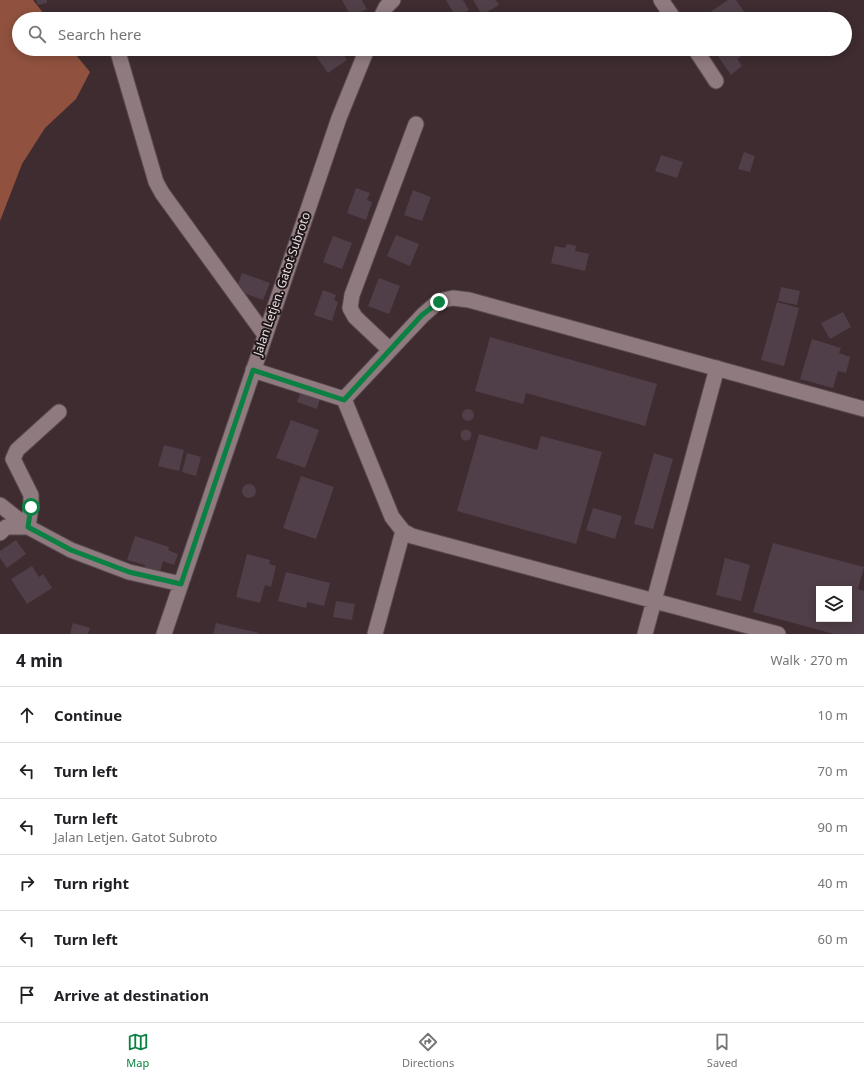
<!DOCTYPE html>
<meta charset="utf-8">
<style>
:root{--surface:#fff;--page:#f6f6f6;--text:#202124;--muted:#757577;--line:#e0e0e0;--accent:#0b8043}
body{margin:0;font-family:"Noto Sans",sans-serif;background:var(--page);color:var(--text)}
.controls{position:absolute;right:12px;bottom:12px;display:grid;overflow:hidden;border-radius:0px;box-shadow:0 2px 10px #0003}
.controls button{width:36px;height:36px;display:grid;place-items:center;padding:0;border:0;border-bottom:1px solid var(--line);background:var(--surface);color:var(--text);font:20px sans-serif}
.stop{position:absolute;width:12px;height:12px;margin:-9px;border:3px solid #0b8043;border-radius:50%;background:#fff}
.stop.end{background:#0b8043;border-color:#fff;box-shadow:0 1px 4px #0008}
.list{margin:0;padding:0;list-style:none}
h2{display:flex;justify-content:space-between;align-items:center;height:52px;margin:0;padding:0 16px;font-size:17px}
h2 small{font-size:13px;font-weight:400;color:var(--muted)}
.list li{display:grid;grid-template-columns:26px 1fr auto;gap:12px;align-items:center;box-sizing:border-box;height:56px;padding:0 16px;border-top:1px solid var(--line)}
.list b{display:block;font-size:15px;white-space:nowrap}
.list p{margin:0;font-size:13px;white-space:nowrap;color:var(--muted)}
.list em{font-size:13px;font-style:normal;color:var(--muted)}
.icon{flex:none;width:22px;height:22px;fill:none;stroke:currentColor;stroke-width:2;stroke-linecap:round;stroke-linejoin:round}
.map{position:relative;flex:none;width:864px;height:634px;overflow:hidden}
.search{position:absolute;background:var(--surface);box-shadow:0 2px 10px #0003;left:12px;right:12px;top:12px;height:44px;display:flex;align-items:center;gap:10px;box-sizing:border-box;padding:0 14px;border-radius:22px;color:var(--muted);font-size:15px}
.sheet{height:388px;background:var(--surface)}
nav{display:flex;justify-content:space-around;align-items:center;box-sizing:border-box;height:56px;border-top:1px solid var(--line);background:var(--surface);font-size:11px;color:var(--muted)}
nav a{display:grid;justify-items:center;gap:2px}
nav .on{color:var(--accent)}
.map>svg:first-child{display:block}
.forest{fill:#90523e}
.building{fill:#503f48;fill-rule:evenodd}
.lines{fill:none;stroke-linecap:round;stroke-linejoin:round}
.minor-casing{stroke:#58494d;stroke-width:17}
.minor{stroke:#8f7a7f;stroke-width:15}
.route{stroke:#0b8043;stroke-width:5}
.labels{text-anchor:middle;stroke-width:4;stroke-linejoin:round;paint-order:stroke}
.street-label{font-size:12px;fill:#ebdfe2;stroke:#1f1719}
</style>
<div class="map">
<svg width="864" height="634" viewBox="0 0 864 634">
<rect width="100%" height="100%" fill="#3e2c30"/>
<path class="forest" d="M0 0H33L48 19H19V49H71L90 72 76 99 45 128 22 164 0 221Z"/>
<path class="building" d="M36 0H47V3L38 5Z
M342 0H362L367 9 351 17Z
M446 0H463L469 10 456 17Z
M473 0H496L499 5 482 15Z
M728 0H736L745 13 736 19H700Z
M50 49H72V54L49 52Z
M319 49H340L347 60 328 73 314 53Z
M713 49H752L737 59 742 66 731 75Z
M744 152 755 156 750 172 738 169Z
M661 155 683 162 677 178 655 171Z
M356 188 370 193 367 200 372 202 366 220 347 213Z
M413 190 431 197 422 221 404 215Z
M396 235 419 244 410 266 387 256Z
M333 236 352 243 342 269 323 262Z
M567 244 576 246 575 251 589 254 585 271 551 263 555 246 565 248Z
M242 273 270 283 263 300 236 290Z
M379 278 400 286 389 314 368 306Z
M781 287 800 291 797 305 778 301Z
M323 290 336 295 334 300 338 302 332 321 314 315Z
M777 302 799 308 784 366 761 360Z
M843 312 851 327 830 339 821 323Z
M490 337 657 384 645 426 526 393 523 404 475 391Z
M812 339 841 348 839 353 850 357 846 373 838 371 833 388 800 379Z
M301 392 320 399 317 409 297 402Z
M462 415a6 6 0 1 1 12 0a6 6 0 1 1-12 0Z
M291 420 319 430 305 468 276 458Z
M460.5 435a5.5 5.5 0 1 1 11 0a5.5 5.5 0 1 1-11 0Z
M479 434 537 450 541 436 602 452 576 544 457 511Z
M164 445 184 450 179 471 158 466Z
M187 453 201 457 196 476 182 472Z
M654 453 673 459 653 529 634 524Z
M301 476 334 487 316 539 283 528Z
M242 491a7 7 0 1 1 14 0a7 7 0 1 1-14 0Z
M593 508 622 516 615 539 586 530Z
M135 536 169 547 168 550 178 554 174 565 163 561 159 575 144 570 145 565 127 560Z
M16 540 26 554 7 568 0 558V551Z
M773 543 864 567 858 589 864 591V634H834L753 612ZM819 589H849V619H819Z
M247 554 270 560 269 564 276 566 271 587 265 585 260 603 236 597Z
M725 558 750 565 741 601 716 595Z
M32 566 39 577 43 574 52 588 27 604 11 579Z
M286 572 330 583 324 606 307 602 306 608 278 601Z
M336 601 355 604 352 620 333 617Z
M73 623 90 628 88 634H70Z
M216 623 259 633V634H213Z"/>
<g class="lines">
<g class="minor-casing">
<path id="minor" d="M661 0 674 19
M380 19 386 7 393 0
M117 49 156 182 162 193 265 335
M695 49 716 81
M390 350 355 317 350 308 352 295 416 124
M253 370 344 399
M0 505 28 527 31 507V495L13 459 17 450 59 412
M0 533 6 527H28L71 550 129 572 181 584
M164 634 339 118 367 49
M375 634 403 531
M645 634 717 368
M778 634 412 536 403 531 392 517 344 399 423 315 439 301 453 298 469 300 864 409"/>
</g>
<use href="#minor" class="minor"/>
</g>
<g class="lines">
<path class="route" d="M31 507 28 527 71 550 129 572 181 584 253 370 344 400 422 315 439 302"/>
</g>
<g class="labels">
<g class="street-label">
<text transform="translate(282 284) rotate(-71)" y="4">Jalan Letjen. Gatot Subroto</text>
</g>
</g>
</svg>
<div class="controls">
<button><svg class="icon" aria-label="layers" viewBox="0 0 24 24"><path d="M12 4l9 5-9 5-9-5zM3 14l9 5 9-5"/></svg></button>
</div>
<div class="stop" style="left:31px;top:507px"></div>
<div class="stop end" style="left:439px;top:302px"></div>
<div class="search"><svg class="icon" aria-label="search" viewBox="0 0 24 24"><circle cx="10" cy="10" r="6"/><path d="M15 15l6 6"/></svg>Search here</div>
</div>
<section class="sheet">
<h2>4 min<small>Walk · 270 m</small></h2>
<ul class="list">
<li><svg class="icon" aria-label="ahead" viewBox="0 0 24 24"><path d="M12 20V5M6 11l6-6 6 6"/></svg><div><b>Continue</b></div><em>10 m</em></li>
<li><svg class="icon" aria-label="left" viewBox="0 0 24 24"><path d="M17 20v-9H6M10 6l-5 5 5 5"/></svg><div><b>Turn left</b></div><em>70 m</em></li>
<li><svg class="icon" aria-label="left" viewBox="0 0 24 24"><path d="M17 20v-9H6M10 6l-5 5 5 5"/></svg><div><b>Turn left</b><p>Jalan Letjen. Gatot Subroto</p></div><em>90 m</em></li>
<li><svg class="icon" aria-label="right" viewBox="0 0 24 24"><path d="M7 20v-9h11M14 6l5 5-5 5"/></svg><div><b>Turn right</b></div><em>40 m</em></li>
<li><svg class="icon" aria-label="left" viewBox="0 0 24 24"><path d="M17 20v-9H6M10 6l-5 5 5 5"/></svg><div><b>Turn left</b></div><em>60 m</em></li>
<li><svg class="icon" aria-label="arrive" viewBox="0 0 24 24"><path d="M6 21V4h12l-3 4 3 4H6"/></svg><div><b>Arrive at destination</b></div></li>
</ul>
</section>
<nav>
<a class="on"><svg class="icon" aria-label="map" viewBox="0 0 24 24"><path d="M3 6l6-2 6 2 6-2v14l-6 2-6-2-6 2zM9 4v14M15 6v14"/></svg>Map</a>
<a><svg class="icon" aria-label="directions" viewBox="0 0 24 24"><path d="M12 3l9 9-9 9-9-9zM9 14v-3h6M13 9l2 2-2 2"/></svg>Directions</a>
<a><svg class="icon" aria-label="saved" viewBox="0 0 24 24"><path d="M7 4h10v16l-5-4-5 4z"/></svg>Saved</a>
</nav>
